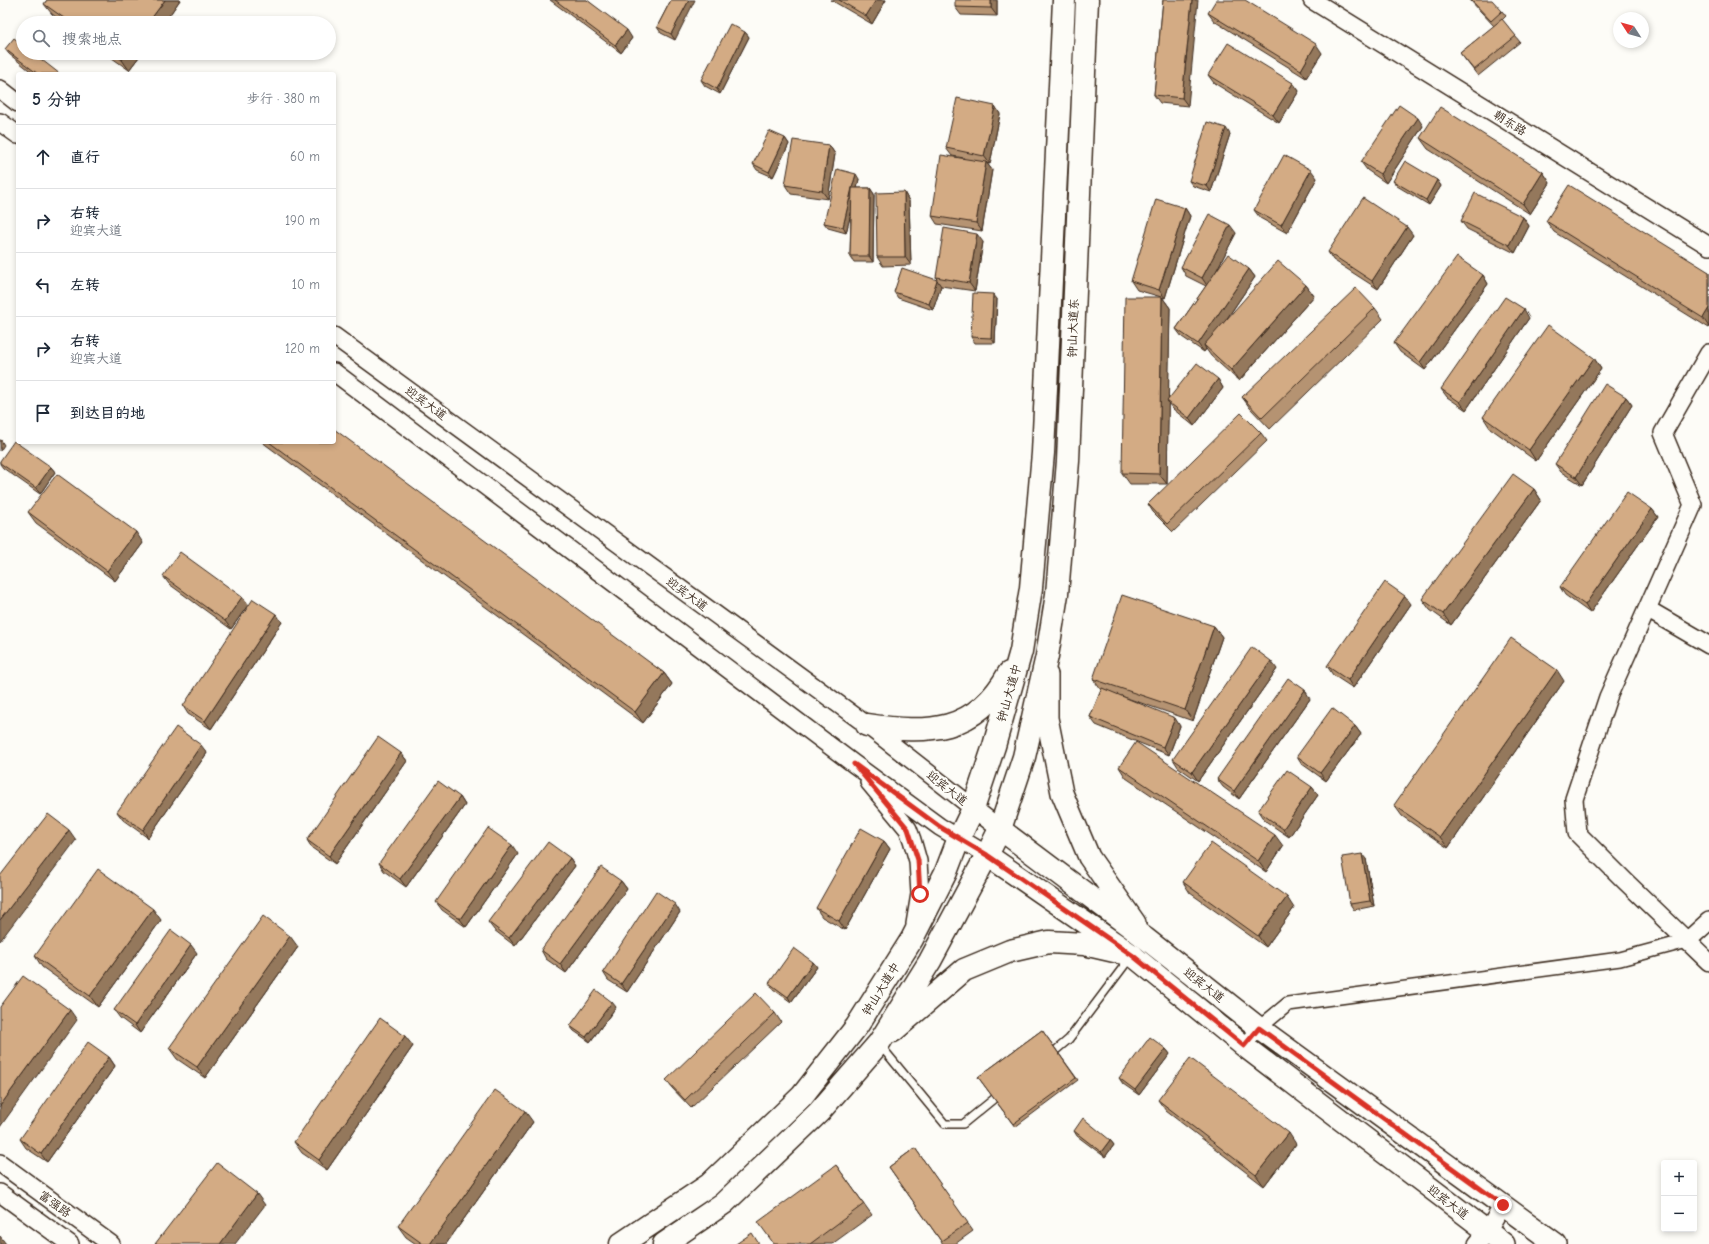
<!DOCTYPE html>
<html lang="zh">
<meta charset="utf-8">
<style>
:root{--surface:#fff;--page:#f6f6f7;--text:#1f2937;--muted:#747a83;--line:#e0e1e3}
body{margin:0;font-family:"Comic Neue","LXGW WenKai TC",sans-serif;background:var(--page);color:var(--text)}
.controls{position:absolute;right:12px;bottom:12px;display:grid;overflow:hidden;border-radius:4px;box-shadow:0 2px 6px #0003}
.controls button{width:36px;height:36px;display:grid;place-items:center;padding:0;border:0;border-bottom:1px solid var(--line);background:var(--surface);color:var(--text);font:20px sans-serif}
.compass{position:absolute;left:1613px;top:12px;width:36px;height:36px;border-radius:50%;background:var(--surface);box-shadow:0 2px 6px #0003;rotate:306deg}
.stop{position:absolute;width:12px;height:12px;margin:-9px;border:3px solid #d93025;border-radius:50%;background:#fff}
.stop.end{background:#d93025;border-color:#fff;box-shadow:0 1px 4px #0008}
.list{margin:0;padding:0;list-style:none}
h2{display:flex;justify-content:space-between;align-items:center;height:52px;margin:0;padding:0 16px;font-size:17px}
h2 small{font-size:13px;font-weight:400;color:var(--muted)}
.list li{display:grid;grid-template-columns:26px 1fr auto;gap:12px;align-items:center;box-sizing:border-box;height:64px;padding:0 16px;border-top:1px solid var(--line)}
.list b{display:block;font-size:15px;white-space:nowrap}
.list p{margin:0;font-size:13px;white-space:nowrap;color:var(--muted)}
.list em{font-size:13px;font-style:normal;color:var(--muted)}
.icon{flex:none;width:22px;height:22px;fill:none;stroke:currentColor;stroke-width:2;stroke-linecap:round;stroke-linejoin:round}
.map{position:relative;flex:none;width:1709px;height:1244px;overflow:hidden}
.search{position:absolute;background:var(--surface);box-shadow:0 2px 6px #0003;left:16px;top:16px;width:320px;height:44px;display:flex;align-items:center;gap:10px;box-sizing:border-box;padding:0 14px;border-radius:22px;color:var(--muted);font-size:15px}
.panel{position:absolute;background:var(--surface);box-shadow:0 2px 6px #0003;left:16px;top:72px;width:320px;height:372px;border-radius:4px}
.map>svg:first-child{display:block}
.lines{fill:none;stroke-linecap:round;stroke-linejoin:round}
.service-casing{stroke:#3b2a1e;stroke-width:10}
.minor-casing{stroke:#3b2a1e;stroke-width:16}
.tertiary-casing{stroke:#3b2a1e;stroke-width:20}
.primary-casing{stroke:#3b2a1e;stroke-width:24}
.trunk-casing{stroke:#3b2a1e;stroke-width:25}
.service{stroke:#fdfcf7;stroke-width:7}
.minor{stroke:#fdfcf7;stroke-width:13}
.tertiary{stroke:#fdfcf7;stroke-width:17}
.primary{stroke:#fdfcf7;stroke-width:21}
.trunk{stroke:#fdfcf7;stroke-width:22}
.wall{fill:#b59372;stroke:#3b2a1e}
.shaded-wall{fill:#94785c;stroke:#3b2a1e}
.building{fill:#d3ab84;stroke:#3b2a1e}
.route{stroke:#d93025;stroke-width:5}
.labels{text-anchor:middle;stroke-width:4;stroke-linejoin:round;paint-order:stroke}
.street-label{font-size:12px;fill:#3b2a1e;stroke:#fdfcf7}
</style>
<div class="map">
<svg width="1709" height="1244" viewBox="0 0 1709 1244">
<rect width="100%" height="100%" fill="#fdfcf7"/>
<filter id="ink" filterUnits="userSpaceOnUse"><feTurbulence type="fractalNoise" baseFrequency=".025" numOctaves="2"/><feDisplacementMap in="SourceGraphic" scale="8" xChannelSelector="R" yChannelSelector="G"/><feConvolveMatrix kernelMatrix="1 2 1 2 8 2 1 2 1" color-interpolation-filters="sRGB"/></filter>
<g filter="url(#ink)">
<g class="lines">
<g class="service-casing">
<path id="service" d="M880 1045 945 1124H963L1001 1093
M1049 1056 1069 1039 1130 958"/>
</g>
<g class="minor-casing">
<path id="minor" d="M1244 1046 1259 1028 1288 1004 1620 959 1687 941"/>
</g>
<g class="tertiary-casing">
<path id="tertiary" d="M1312 0 1709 246
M0 89 18 103
M0 122 18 135
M334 336 867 725 1000 829
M1709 353 1663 433 1693 505 1608 697 1574 799 1577 833 1625 881 1709 962
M334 372 854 764 940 827 987 855
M1647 609 1709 645
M869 782 908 829 912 840 918 861 920 894 915 924
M1687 941 1709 921
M0 1163 111 1244
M0 1193 70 1244
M1477 1244 1487 1232 1503 1205"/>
</g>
<g class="primary-casing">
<path id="primary" d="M1047 675V718L1062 793 1089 857 1135 923
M1000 829 1145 938 1259 1028 1556 1244
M987 855 1132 955 1244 1046 1504 1244"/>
</g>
<g class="trunk-casing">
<path id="trunk" d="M867 725C928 734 975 734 1009 673
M893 1031 964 970 1010 951 1049 942 1084 944 1132 955
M621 1244 709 1185 802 1096 857 1026 912 939 946 872 959 838 973 809 994 746 1021 651 1031 588 1043 453 1064 0
M664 1244 724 1203 819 1112 879 1043 930 961 987 855 1000 829 1024 757 1047 656 1057 594 1068 461 1087 0"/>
</g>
<use href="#service" class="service"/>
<use href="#minor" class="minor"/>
<use href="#tertiary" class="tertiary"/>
<use href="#primary" class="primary"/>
<use href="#trunk" class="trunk"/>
</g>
<path class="wall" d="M47 0H180L164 23H64L52 14 44 4Z
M550 0H587L632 38 621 53Z
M671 0 675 40 661 33 657 27Z
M831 0H886L872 24Z
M997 0V16L961 15 955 7Z
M1163 0 1188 106 1160 103 1154 95Z
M1470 0 1502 11 1506 16 1502 20 1520 42 1478 76 1460 53 1494 26Z
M1208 13 1322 53 1306 78 1214 21Z
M745 32 749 37 720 94 705 86 701 80Z
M5 49 60 74H34L9 54Z
M105 53H142L129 70Z
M1208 75 1293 83 1299 91 1279 123 1214 83Z
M995 106 1000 114 990 164 987 163 992 170 982 231 937 224 932 216 964 158 952 156 946 148Z
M1423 126 1386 183 1367 170 1361 162Z
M1230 134 1211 192 1193 186 1189 181Z
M785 138 789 144 773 177 757 170 753 164Z
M1420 138 1543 172 1550 183 1530 214 1428 149Z
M829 145 835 154 828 199 791 194 785 185Z
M1317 178 1287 233 1260 218 1254 210Z
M859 179 857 188H870L874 194 873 262H854L850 256 851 212 846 233 828 228 824 223Z
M1437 180 1441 186 1429 205 1397 186 1393 181Z
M904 192 909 201 911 265 883 266 877 257Z
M1185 208 1190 216 1165 298 1137 290 1131 281Z
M1523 217 1529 226 1515 253 1467 229 1461 221Z
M1546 221 1709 272V328L1554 232Z
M1236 233 1216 271 1249 269 1255 277 1226 320 1306 285 1314 296 1239 381 1211 356 1206 349 1204 352 1182 337 1176 329 1206 286 1186 276 1181 267Z
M1413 235 1378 289 1333 260 1328 252Z
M983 242 975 291 941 286 933 310 898 298 894 292 937 280 936 277Z
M1483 275 1488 284 1425 370 1400 352 1394 343Z
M1162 297 1170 308 1168 400 1218 379 1223 388 1194 426 1173 409 1168 403 1167 484H1130L1122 473Z
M997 299 995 343H975L971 337Z
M1375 308 1383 319 1270 429 1250 408 1242 397Z
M1529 318 1466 410 1447 397 1441 389Z
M1594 358 1601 369 1536 461 1490 428 1483 417Z
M1626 397 1632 405 1582 485 1561 472 1555 464Z
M1261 433 1267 441 1173 532 1153 512 1148 504Z
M262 442H334L664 673 672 684 643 723Z
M0 461 51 467 55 472 40 494 3 468 0 464Z
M1534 489 1541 500 1451 625 1430 610 1422 599Z
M1652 509 1658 517 1590 613 1565 595 1560 587Z
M28 512 143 543 115 581 36 523Z
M163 576 248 605 231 629 169 584Z
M1411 604 1353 688 1333 675 1327 666Z
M276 614 282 622 211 729 188 714 183 706Z
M1214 626 1222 637 1193 721 1121 696 1180 726 1169 755 1096 725 1090 717 1101 690 1093 679Z
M1277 669 1198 781 1178 767 1173 759Z
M1564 681 1448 848 1402 816 1394 805Z
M1310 699 1239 799 1223 787 1217 779Z
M1355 726 1361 734 1326 781 1302 764 1297 756Z
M207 753 148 838 123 820 117 812Z
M401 753 407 761 335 864 312 848 307 840Z
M1119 767 1283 846 1266 872 1126 778Z
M1312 787 1318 795 1289 837 1264 820 1258 811Z
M460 797 465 805 406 887 384 871 379 863Z
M884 841 890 849 845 930 822 917 816 908Z
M518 854 466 927 442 910 436 902Z
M570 858 575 866 515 946 494 930 488 922Z
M1366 859 1374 906 1354 910 1350 904Z
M621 881 627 889 566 973 546 959 541 950Z
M1183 882 1294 908 1266 947 1190 893Z
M680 912 627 992 608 980 603 972Z
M161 920 98 1007 42 967 35 956Z
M298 947 205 1078 177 1059 169 1048Z
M197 953 140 1033 120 1018 114 1010Z
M813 962 817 967 791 1002 773 989 769 983Z
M616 1007 590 1042 574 1031 570 1026Z
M775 1013 781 1022 691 1108 672 1088 666 1080Z
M1042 1030 1078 1080 1015 1127 978 1077Z
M413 1046 327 1170 302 1153 294 1142Z
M1166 1049 1170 1054 1139 1095 1123 1084 1119 1078Z
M109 1057 115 1066 47 1162 26 1148 20 1139Z
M1158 1100 1296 1144 1264 1186 1166 1111Z
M533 1122 446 1244H416L406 1237 398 1226Z
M1074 1131 1110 1140 1114 1145 1105 1157 1077 1136Z
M915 1148 973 1231 955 1244H943L889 1167Z
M836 1165 872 1215 832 1244H774Z"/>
<path class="shaded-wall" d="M165 0H180L164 23H148Z
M689 0H695L675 40 671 34Z
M876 0H886L872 24 866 16Z
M991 0H997V16L991 8Z
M1192 0H1198L1188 106 1182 98Z
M627 30 632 38 621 53 615 45Z
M745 32 749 37 720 94 717 89Z
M1316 44 1322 53 1306 78 1301 70Z
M126 53H142L129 70 122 60Z
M1293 83 1299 91 1279 123 1273 115Z
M995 106 1000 114 990 164 984 156Z
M1418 118 1423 126 1386 183 1380 174Z
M1226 128 1230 134 1211 192 1207 186Z
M785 138 789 144 773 177 769 172Z
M829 145 835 154 828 199 822 191Z
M986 162 992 170 982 231 976 223Z
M1311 170 1317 178 1287 233 1281 225Z
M1543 172 1550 183 1530 214 1523 204Z
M856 174 859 179 856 194 852 188Z
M1437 180 1441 186 1429 205 1426 200Z
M852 188 856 194 846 233 843 227Z
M870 188 874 194 873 262 869 256Z
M904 192 909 201 911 265 905 257Z
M1185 208 1190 216 1165 298 1159 290Z
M1523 217 1529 226 1515 253 1509 245Z
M1230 225 1236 233 1208 287 1202 278Z
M1407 227 1413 235 1378 289 1372 281Z
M977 234 983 242 975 291 969 283Z
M1249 269 1255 277 1207 348 1204 345 1206 349 1204 352 1198 344Z
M1483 275 1488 284 1425 370 1420 362Z
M937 280 941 286 933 310 929 304Z
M1306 285 1314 296 1239 381 1231 370Z
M993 294 997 299 995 343 991 338Z
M1162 297 1170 308 1167 484 1159 474Z
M1709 308V327L1703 318Z
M1524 309 1529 318 1466 410 1460 402Z
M1594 358 1601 369 1536 461 1529 450Z
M1218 379 1223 388 1194 426 1189 418Z
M1626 397 1632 405 1582 485 1576 477Z
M0 440H1L4 445 0 451Z
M51 467 55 472 40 494 36 488Z
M1534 489 1541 500 1451 625 1443 614Z
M1652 509 1658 517 1590 613 1585 605Z
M136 532 143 543 115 581 107 571Z
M1405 596 1411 604 1353 688 1348 680Z
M242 597 248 605 231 629 225 621Z
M276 614 282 622 211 729 205 721Z
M1214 626 1222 637 1193 721 1185 710Z
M1271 661 1277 669 1198 781 1192 772Z
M1557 670 1564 681 1448 848 1440 837Z
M664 673 672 684 643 723 635 712Z
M1305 690 1310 699 1239 799 1234 791Z
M1175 718 1180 726 1169 755 1163 747Z
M1355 726 1361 734 1326 781 1320 773Z
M201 745 207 753 148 838 143 830Z
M401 753 407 761 335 864 329 856Z
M1312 787 1318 795 1289 837 1283 829Z
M460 797 465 805 406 887 400 879Z
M69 830 76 840 0 941V920Z
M1275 835 1283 846 1266 872 1258 861Z
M884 841 890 849 845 930 839 921Z
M512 845 518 854 466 927 460 919Z
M1362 854 1366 859 1374 906 1370 901Z
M570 858 575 866 515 946 509 938Z
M621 881 627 889 566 973 560 964Z
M1287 897 1294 908 1266 947 1258 936Z
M675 904 680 912 627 992 621 984Z
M153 909 161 920 98 1007 90 996Z
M290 936 298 947 205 1078 197 1067Z
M191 945 197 953 140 1033 135 1025Z
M813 962 817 967 791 1002 788 997Z
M612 1002 616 1007 590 1042 586 1037Z
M70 1010 77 1020 0 1127V1106Z
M405 1036 413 1046 327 1170 319 1160Z
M1166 1049 1170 1054 1139 1095 1135 1090Z
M109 1057 115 1066 47 1162 41 1154Z
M525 1111 533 1122 446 1244H430Z
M1289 1133 1296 1144 1264 1186 1256 1175Z
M1110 1140 1114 1145 1105 1157 1101 1152Z
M257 1194 265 1205 235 1244H220Z
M0 1236 6 1244H0Z"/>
<path class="building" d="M47 0H165L148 23H71L44 4Z
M555 0H587L627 30 615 45Z
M671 0H689L671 34 657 27Z
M839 0H876L866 16Z
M955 0H991V8L955 7Z
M1163 0H1192L1182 98 1154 95Z
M1216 0H1245L1316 44 1301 70 1208 13Z
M1471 0H1492L1502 11 1491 21Z
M1502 19 1516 36 1474 70 1460 53Z
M730 24 745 32 717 89 701 80Z
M14 38 23 45V53H33L60 74H38L5 49Z
M1228 43 1293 83 1273 115 1208 75Z
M113 53H126L122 60Z
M957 98 995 106 984 156 946 148Z
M1399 105 1418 118 1380 174 1361 162Z
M1440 107 1543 172 1523 204 1420 138Z
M1207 122 1226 128 1207 186 1189 181Z
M769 131 785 138 769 172 753 164Z
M793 140 829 145 822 191 785 185Z
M941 155 986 162 976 223 932 216Z
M1284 155 1311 170 1281 225 1254 210Z
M1405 161 1437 180 1426 200 1393 181Z
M837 169 856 174 852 188H870L869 256H850L852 188 843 227 824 223Z
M1569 185 1709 272V308L1703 318 1546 221Z
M904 192 905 257H877L876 193Z
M1475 193 1523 217 1509 245 1461 221Z
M1363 198 1407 227 1372 281 1328 252Z
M1156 199 1185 208 1159 290 1131 281Z
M1209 214 1230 225 1202 278 1181 267Z
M944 228 977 234 969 283 936 277Z
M1228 254 1249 269 1198 344 1176 329Z
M1457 257 1483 275 1420 362 1394 343Z
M1278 261 1306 285 1231 370 1204 345Z
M902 268 937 280 929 304 894 292Z
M1356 288 1375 308 1262 418 1242 397Z
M973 293 993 294 991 338 971 337Z
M1125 297H1162L1159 474 1122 473Z
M1505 297 1524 309 1460 402 1441 389Z
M1548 325 1594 358 1529 450 1483 417Z
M1197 363 1218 379 1189 418 1167 401Z
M1605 384 1626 397 1576 477 1555 464Z
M1241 413 1261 433 1167 524 1148 504Z
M334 429 664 673 635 712 269 442H334Z
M14 441 51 467 36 488 0 463V461Z
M57 474 136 532 107 571 28 512Z
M1513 474 1534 489 1443 614 1422 599Z
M1627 492 1652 509 1585 605 1560 587Z
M180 552 242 597 225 621 163 576Z
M1385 582 1405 596 1348 680 1327 666Z
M1122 595 1214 626 1185 710 1093 679Z
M253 599 276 614 205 721 183 706Z
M1511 638 1557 670 1440 837 1394 805Z
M1252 647 1271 661 1192 772 1173 759Z
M1288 678 1305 690 1234 791 1217 779Z
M1102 688 1175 718 1163 747 1090 717Z
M1332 708 1355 726 1320 773 1297 756Z
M176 727 201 745 143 830 117 812Z
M378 737 401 753 329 856 307 840Z
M1136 742 1275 835 1258 861 1119 767Z
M1287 770 1312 787 1283 829 1258 811Z
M438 781 460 797 400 879 379 863Z
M48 814 69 830 0 920V876Z
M488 828 512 845 460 919 436 902Z
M861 828 884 841 839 921 816 908Z
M548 842 570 858 509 938 488 922Z
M1211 843 1287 897 1258 936 1183 882Z
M1362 854 1370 901 1350 904 1342 857Z
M601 867 621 881 560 964 541 950Z
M98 869 153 909 90 996 35 956Z
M656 891 675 904 621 984 603 972Z
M263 916 290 936 197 1067 169 1048Z
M171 930 191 945 135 1025 114 1010Z
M794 948 813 962 788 997 769 983Z
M23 976 70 1010 0 1106V1007Z
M596 990 612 1002 586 1037 570 1026Z
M756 993 775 1013 685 1100 666 1080Z
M380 1018 405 1036 319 1160 294 1142Z
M1042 1030 1076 1078 1013 1124 978 1077Z
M1150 1037 1166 1049 1135 1090 1119 1078Z
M88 1042 109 1057 41 1154 20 1139Z
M1190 1058 1289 1133 1256 1175 1158 1100Z
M495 1090 525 1111 430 1244H423L398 1226Z
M1083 1118 1110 1140 1101 1152 1074 1131Z
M915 1148 968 1223 941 1241 889 1167Z
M217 1163 257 1194 220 1244H155Z
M836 1165 864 1204 810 1244H774L758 1222Z
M752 1233 759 1244H736Z"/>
</g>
<g class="lines" filter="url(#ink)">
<path class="route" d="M920 894 918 860 908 829 854 764 940 827 987 855 1132 955 1244 1046 1259 1028 1503 1205"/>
</g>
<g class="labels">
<g class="street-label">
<text transform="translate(1510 123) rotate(32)" y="4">朝东路</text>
<text transform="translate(1073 328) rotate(-88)" y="4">钟山大道东</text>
<text transform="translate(426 403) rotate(36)" y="4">迎宾大道</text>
<text transform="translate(687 594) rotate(36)" y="4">迎宾大道</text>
<text transform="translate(1009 693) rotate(-74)" y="4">钟山大道中</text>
<text transform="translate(947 788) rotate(38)" y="4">迎宾大道</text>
<text transform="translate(1204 985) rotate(38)" y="4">迎宾大道</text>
<text transform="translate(881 989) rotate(-58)" y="4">钟山大道中</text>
<text transform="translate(1448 1202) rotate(37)" y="4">迎宾大道</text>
<text transform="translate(55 1204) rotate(36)" y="4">富强路</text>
</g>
</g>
</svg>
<div class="controls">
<button>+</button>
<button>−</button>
</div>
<svg class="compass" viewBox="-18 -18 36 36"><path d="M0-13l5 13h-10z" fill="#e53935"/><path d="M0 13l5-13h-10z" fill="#747a83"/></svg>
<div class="stop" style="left:920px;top:894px"></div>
<div class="stop end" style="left:1503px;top:1205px"></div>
<div class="search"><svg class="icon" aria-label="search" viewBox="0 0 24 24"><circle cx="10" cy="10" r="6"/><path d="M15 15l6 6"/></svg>搜索地点</div>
<section class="panel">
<h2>5 分钟<small>步行 · 380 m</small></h2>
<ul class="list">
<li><svg class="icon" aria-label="ahead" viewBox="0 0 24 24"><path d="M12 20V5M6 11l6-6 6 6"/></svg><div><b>直行</b></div><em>60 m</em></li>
<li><svg class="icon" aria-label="right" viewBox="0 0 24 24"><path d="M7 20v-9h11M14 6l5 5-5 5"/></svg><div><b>右转</b><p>迎宾大道</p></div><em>190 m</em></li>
<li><svg class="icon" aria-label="left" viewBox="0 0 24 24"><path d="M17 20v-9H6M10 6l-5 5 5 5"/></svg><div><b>左转</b></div><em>10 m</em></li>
<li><svg class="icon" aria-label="right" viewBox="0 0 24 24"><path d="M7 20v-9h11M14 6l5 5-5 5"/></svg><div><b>右转</b><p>迎宾大道</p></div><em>120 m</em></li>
<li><svg class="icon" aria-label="arrive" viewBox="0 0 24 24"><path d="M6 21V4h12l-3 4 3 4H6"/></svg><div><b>到达目的地</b></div></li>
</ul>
</section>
</div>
